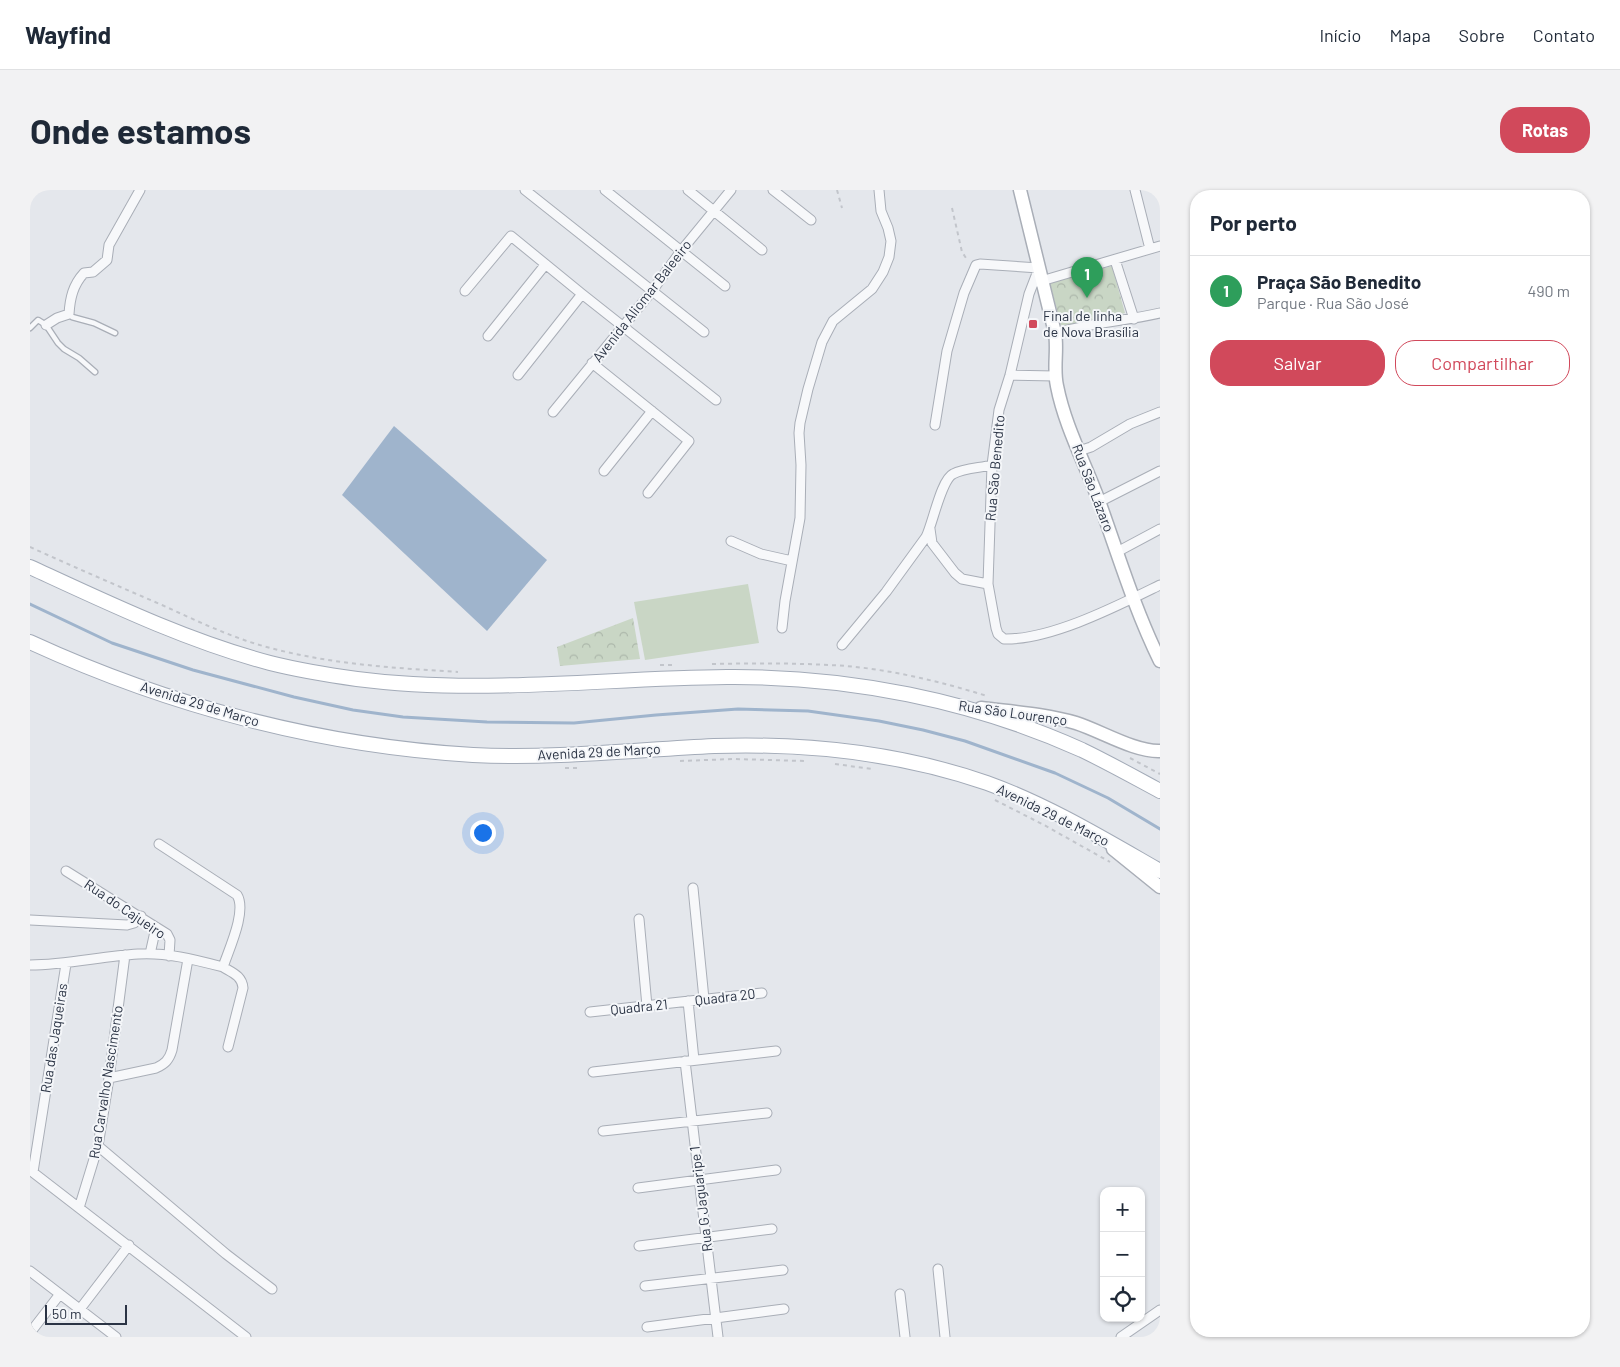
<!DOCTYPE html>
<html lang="pt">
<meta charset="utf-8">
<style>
:root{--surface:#fff;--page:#f2f2f3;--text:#1f2937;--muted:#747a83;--line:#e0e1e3;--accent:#d1495b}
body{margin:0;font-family:Barlow,sans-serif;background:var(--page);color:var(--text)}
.controls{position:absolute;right:15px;bottom:15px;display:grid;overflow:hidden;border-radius:10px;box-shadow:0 1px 4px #0004}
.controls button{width:45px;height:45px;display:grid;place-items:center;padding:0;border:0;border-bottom:1px solid var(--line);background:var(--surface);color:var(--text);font:25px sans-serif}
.scale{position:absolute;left:15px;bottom:12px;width:82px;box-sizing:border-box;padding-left:5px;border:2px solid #2b3445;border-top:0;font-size:14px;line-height:18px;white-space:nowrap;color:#2b3445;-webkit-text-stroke:4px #f4f6f9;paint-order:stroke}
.you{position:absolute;left:452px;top:642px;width:18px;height:18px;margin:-12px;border:4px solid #fff;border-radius:50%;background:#1a73e8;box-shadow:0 0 0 8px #1a73e833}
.badge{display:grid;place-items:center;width:32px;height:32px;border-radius:50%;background:var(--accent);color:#fff;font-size:16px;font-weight:700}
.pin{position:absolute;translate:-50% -41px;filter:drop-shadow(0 1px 2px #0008)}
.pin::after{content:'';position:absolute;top:26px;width:18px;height:15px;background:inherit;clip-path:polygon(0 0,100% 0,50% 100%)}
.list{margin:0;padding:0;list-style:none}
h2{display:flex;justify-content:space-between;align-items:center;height:65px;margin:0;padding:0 20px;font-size:21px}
h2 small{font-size:16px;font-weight:400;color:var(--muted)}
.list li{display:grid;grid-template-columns:32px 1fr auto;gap:15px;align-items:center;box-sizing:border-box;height:70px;padding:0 20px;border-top:1px solid var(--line)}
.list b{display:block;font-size:19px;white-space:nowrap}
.list p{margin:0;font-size:16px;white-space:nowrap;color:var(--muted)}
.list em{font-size:16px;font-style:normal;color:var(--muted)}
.actions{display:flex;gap:10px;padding:15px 20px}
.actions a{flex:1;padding:11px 0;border:1px solid var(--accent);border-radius:20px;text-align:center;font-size:18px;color:var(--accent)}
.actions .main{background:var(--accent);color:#fff}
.icon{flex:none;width:28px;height:28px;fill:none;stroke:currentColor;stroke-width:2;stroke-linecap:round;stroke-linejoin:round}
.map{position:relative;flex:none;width:1130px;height:1147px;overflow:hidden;border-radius:20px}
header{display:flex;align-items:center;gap:30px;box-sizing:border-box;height:70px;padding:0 25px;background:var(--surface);border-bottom:1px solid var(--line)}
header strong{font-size:24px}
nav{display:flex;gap:28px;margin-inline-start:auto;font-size:18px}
.intro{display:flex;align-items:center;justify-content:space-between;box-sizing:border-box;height:120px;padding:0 30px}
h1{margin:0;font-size:35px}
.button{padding:12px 22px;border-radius:20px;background:var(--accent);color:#fff;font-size:18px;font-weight:700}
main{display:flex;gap:30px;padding:0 30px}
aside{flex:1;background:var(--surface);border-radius:20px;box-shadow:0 1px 4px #0004}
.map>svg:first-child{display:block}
.park{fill:url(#park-crowns)}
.garden{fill:#c9d6c5}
.water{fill:#9fb4cc}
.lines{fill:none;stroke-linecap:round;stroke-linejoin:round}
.stream{stroke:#9fb4cc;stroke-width:3}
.lane-casing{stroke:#a9aeb7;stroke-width:7}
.street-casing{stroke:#a9aeb7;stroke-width:11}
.secondary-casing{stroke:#a9aeb7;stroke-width:15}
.primary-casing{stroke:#a3abb8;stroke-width:16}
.path{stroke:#c2c5cb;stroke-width:2;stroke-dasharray:4 4;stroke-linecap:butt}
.lane{stroke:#f7f8fa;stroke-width:4.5}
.street{stroke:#f7f8fa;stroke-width:9}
.secondary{stroke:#fff;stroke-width:12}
.primary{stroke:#fff;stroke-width:14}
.poi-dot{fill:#d1495b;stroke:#f4f6f9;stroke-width:2}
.labels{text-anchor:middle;stroke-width:4;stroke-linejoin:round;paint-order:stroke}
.street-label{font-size:14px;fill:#2b3445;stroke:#f4f6f9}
.poi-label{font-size:14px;fill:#2b3445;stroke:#f4f6f9;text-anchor:start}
</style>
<header>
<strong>Wayfind</strong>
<nav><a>Início</a><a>Mapa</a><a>Sobre</a><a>Contato</a></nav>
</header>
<div class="intro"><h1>Onde estamos</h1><a class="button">Rotas</a></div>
<main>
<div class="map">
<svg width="1130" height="1147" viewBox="0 0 1130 1147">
<defs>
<pattern id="park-crowns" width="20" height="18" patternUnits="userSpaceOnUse" patternTransform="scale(1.25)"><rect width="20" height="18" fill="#c9d6c5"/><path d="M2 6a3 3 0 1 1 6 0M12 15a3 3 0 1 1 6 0" fill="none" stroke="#adb8ab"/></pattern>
</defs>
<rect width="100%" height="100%" fill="#e4e7ec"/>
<path class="park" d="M1082 76 1095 123 1032 140 1020 93Z
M603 428 610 469 530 476 527 457Z"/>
<path class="garden" d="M718 394 729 453 615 470 604 412Z"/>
<path class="water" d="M364 236 517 370 457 441 312 305Z"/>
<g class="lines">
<path class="stream" d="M0 414 82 453 163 480 264 507 323 520 373 527 457 532 544 533 626 525 708 519 778 521 849 531 893 540 935 551 1025 583 1078 608 1130 639"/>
<g class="lane-casing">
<path id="lane" d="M39 124 42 127 64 133 85 143
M0 138 8 130 16 135 28 153 34 159 49 168 65 182"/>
</g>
<g class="street-casing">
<path id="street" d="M495 0 674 142
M575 0 695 96
M658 0 732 60
M743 0 781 30
M1105 0 1120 59
M1085 70 1104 129
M1008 92 1130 56
M435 101 481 46 552 104 686 210
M16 135 27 128 39 124C40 108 43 95 54 83L63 82 77 70 79 55 110 0
M1025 143C1060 133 1095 131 1130 123
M458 146 515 75
M562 173 659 251 618 303
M488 185 552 104
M980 185 1025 186
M523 222 622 101 651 61 701 0
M905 235 917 161 934 103 946 75 950 74 1009 78 999 104 980 185 969 220 962 275 958 394 966 438 968 444 974 449C1021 450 1087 416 1130 395
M1049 261 1061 257 1100 234 1130 222
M574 281 622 221
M1069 312 1130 281
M900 339 902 353 925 383 932 389 958 394
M701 351 731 364 762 371
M1087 362 1130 339
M752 438 755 411 770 328 771 275 769 243 770 233 778 199 792 152 803 131 842 99 853 82 859 67 861 51 858 38 851 21 849 0
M812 455 856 402 896 347C903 333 911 290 923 284 934 278 950 278 962 275
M36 681 137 744 140 750 139 766
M663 698 674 809
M609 729 617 816
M0 730 97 735 104 733 111 726
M120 764 126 737
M0 775C37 775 72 766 108 764 136 762 166 770 193 777 199 759 217 721 207 705L129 654
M193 777C203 783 212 786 213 798L198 857
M658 811 664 870
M560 822 732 803
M655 871 688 1147
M563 882 746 861
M79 888 126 878C135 874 139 870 142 860L158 769
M573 941 737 923
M68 956 196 1064 242 1099
M0 980 216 1147
M3 982 36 774
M608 998 746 980
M49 1018 68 956 79 888 95 765
M609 1056 742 1039
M908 1079 915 1147
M0 1081 86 1147
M615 1096 753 1080
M870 1104 875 1147
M50 1119 99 1055
M617 1137 754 1119
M0 1143 30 1104
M1091 1147 1130 1120"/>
</g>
<g class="secondary-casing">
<path id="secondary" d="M990 0 1025 143C1028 160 1023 178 1027 196 1035 237 1056 275 1070 314 1089 367 1105 420 1130 471
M951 518C983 522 1016 524 1046 533 1071 541 1105 562 1130 561
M1083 659 1130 697"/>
</g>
<g class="primary-casing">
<path id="primary" d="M0 377C78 413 157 451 240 473 268 480 298 485 327 489 450 505 574 488 697 487 818 486 941 510 1052 560 1079 573 1104 587 1130 601
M0 452C139 516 290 556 443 565 523 569 604 560 684 556 775 553 870 563 957 593 1018 615 1074 649 1130 681"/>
</g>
<path class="path" d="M807 0 812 18
M922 18 932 62 938 71
M0 357C44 377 88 396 132 415 165 430 198 446 233 456 297 474 363 478 428 482
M682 474C727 473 772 473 816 476 863 480 912 492 957 506
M630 475H643
M1100 568 1130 584
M650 571 704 569 775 571
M805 574 842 579
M535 578H548
M965 610 1014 635 1080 672"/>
<use href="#lane" class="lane"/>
<use href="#street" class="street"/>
<use href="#secondary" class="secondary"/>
<use href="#primary" class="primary"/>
</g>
<rect class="poi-dot" x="998" y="129" width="10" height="10" rx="2.5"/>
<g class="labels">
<g class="street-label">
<text transform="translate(612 111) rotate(-52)" y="5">Avenida Aliomar Baleeiro</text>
<text transform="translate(965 278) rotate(-85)" y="5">Rua São Benedito</text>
<text transform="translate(1063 298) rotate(69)" y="5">Rua São Lázaro</text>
<text transform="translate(170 514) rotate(17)" y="5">Avenida 29 de Março</text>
<text transform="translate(983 523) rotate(8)" y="5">Rua São Lourenço</text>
<text transform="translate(569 562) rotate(-3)" y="5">Avenida 29 de Março</text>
<text transform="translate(1023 625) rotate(26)" y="5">Avenida 29 de Março</text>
<text transform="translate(95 719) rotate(34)" y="5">Rua do Cajueiro</text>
<text transform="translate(695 807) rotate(-7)" y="5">Quadra 20</text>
<text transform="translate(609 817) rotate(-6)" y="5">Quadra 21</text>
<text transform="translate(24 848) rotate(-81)" y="5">Rua das Jaqueiras</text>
<text transform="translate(76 892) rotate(-81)" y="5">Rua Carvalho Nascimento</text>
<text transform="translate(671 1009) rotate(-97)" y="5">Rua G Jaguaripe 1</text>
</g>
<g class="poi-label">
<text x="1013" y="131">Final de linha<tspan x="1013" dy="16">de Nova Brasília</tspan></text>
</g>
</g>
</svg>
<div class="controls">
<button>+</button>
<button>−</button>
<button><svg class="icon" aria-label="locate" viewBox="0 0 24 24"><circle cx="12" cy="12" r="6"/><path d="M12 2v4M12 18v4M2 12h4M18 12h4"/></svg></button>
</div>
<div class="scale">50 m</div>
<div class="you"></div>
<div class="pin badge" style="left:1057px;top:108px;background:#2e9e5b">1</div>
</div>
<aside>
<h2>Por perto<small></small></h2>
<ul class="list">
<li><span class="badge" style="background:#2e9e5b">1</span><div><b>Praça São Benedito</b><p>Parque · Rua São José</p></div><em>490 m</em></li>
</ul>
<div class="actions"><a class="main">Salvar</a><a>Compartilhar</a></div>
</aside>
</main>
